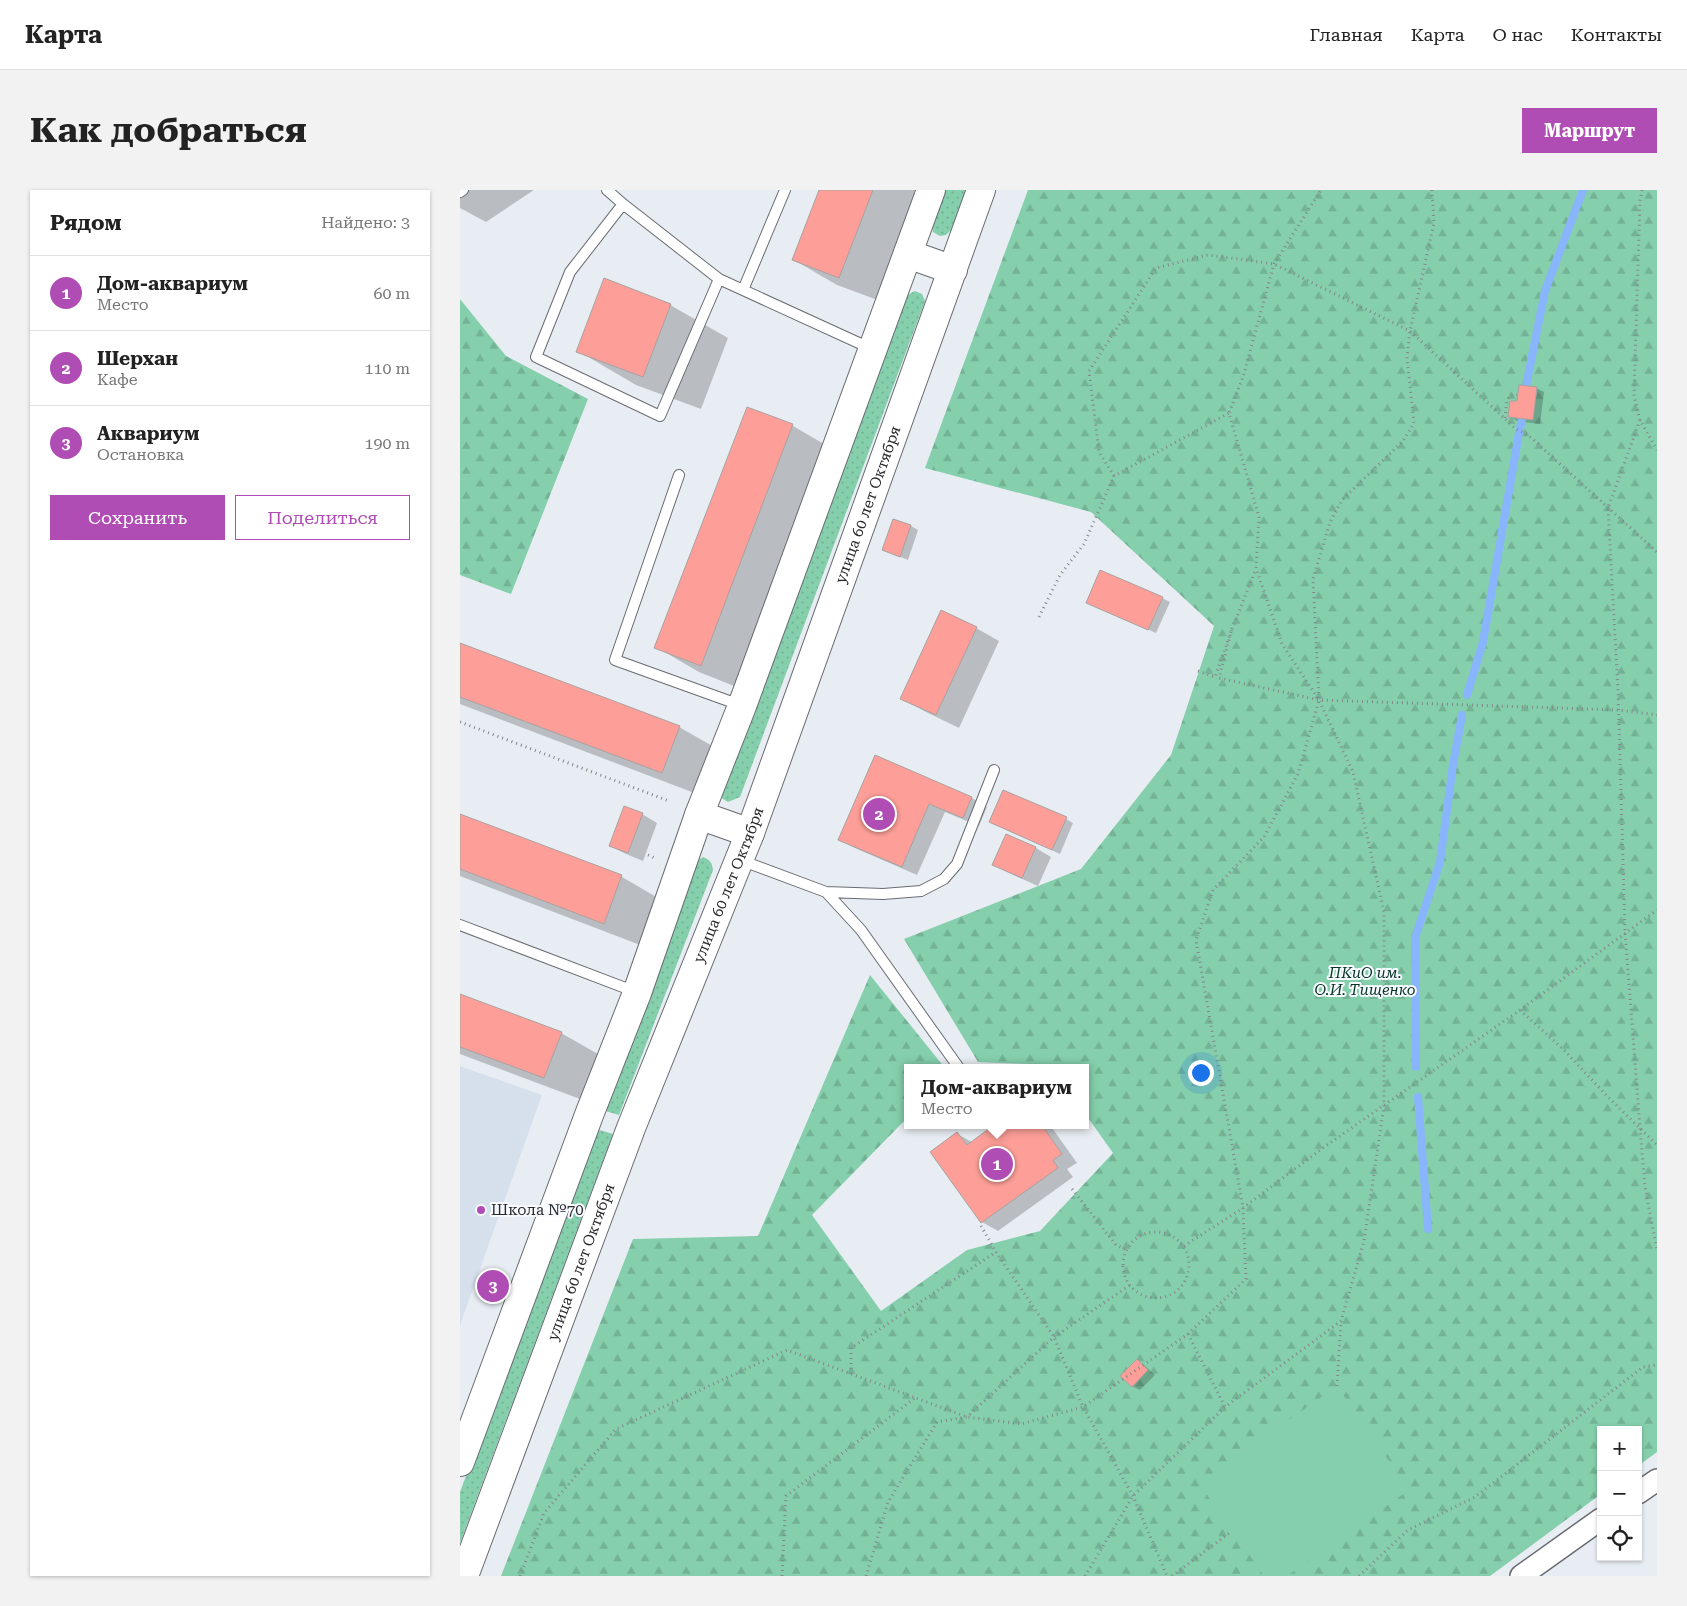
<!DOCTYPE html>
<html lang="ru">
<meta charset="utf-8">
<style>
:root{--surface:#fff;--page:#f2f2f2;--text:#222;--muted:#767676;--line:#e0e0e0;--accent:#af4db4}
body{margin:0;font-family:"Roboto Serif",serif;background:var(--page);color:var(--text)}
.controls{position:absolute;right:15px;bottom:15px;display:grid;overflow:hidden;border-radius:0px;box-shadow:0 1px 4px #0004}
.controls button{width:45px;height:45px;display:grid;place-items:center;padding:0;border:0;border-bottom:1px solid var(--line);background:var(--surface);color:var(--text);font:25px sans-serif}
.you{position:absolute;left:740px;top:882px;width:18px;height:18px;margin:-12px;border:4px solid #fff;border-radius:50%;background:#1a73e8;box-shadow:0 0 0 8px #1a73e833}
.badge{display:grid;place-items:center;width:32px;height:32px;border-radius:50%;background:var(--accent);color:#fff;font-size:16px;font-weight:700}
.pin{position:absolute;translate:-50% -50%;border:2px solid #fff;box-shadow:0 1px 5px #0006}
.popup{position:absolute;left:444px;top:874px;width:185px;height:65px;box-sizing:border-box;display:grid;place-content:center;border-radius:0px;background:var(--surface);filter:drop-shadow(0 1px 4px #0005);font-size:16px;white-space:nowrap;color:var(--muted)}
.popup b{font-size:19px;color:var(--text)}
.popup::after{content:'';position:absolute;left:50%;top:100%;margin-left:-10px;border:10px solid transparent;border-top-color:var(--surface)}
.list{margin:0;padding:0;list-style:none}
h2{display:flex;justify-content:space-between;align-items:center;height:65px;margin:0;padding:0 20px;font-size:21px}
h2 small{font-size:16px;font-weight:400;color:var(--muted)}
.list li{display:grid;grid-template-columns:32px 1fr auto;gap:15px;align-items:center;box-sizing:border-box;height:75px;padding:0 20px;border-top:1px solid var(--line)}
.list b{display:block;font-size:19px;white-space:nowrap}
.list p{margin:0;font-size:16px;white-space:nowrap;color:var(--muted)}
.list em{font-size:16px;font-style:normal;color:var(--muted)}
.actions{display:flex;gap:10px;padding:15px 20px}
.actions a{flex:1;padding:11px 0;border:1px solid var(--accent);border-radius:0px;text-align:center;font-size:18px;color:var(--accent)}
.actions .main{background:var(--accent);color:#fff}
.icon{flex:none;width:28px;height:28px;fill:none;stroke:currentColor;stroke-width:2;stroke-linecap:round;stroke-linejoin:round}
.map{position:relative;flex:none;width:1197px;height:1386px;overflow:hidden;border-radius:0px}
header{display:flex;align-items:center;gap:30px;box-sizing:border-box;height:70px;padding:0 25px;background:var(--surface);border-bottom:1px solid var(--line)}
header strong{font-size:24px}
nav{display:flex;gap:28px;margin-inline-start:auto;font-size:18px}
.intro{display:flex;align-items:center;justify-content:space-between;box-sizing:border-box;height:120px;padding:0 30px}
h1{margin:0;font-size:35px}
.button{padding:12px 22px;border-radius:0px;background:var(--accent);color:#fff;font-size:18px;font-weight:700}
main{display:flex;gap:30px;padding:0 30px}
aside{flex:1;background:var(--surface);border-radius:0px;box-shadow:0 1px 4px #0004}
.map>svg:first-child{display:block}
.built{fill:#d6e0ec}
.grass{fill:url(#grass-dots)}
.forest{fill:url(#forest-firs)}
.garden{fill:#85cfac}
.shadow{fill:#0003}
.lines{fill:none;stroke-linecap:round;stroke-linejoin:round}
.stream{stroke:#89b5fd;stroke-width:8}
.building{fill:#fd9f98;stroke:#a9a1a0}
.service-casing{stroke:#686c72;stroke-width:12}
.minor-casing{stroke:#686c72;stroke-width:24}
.secondary-casing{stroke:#686c72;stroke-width:30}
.path{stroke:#83868a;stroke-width:3;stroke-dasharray:1 4;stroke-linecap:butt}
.service{stroke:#fff;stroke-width:10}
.minor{stroke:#fff;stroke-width:21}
.secondary{stroke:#fff;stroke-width:28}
.poi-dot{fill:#af4db4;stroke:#f7fafe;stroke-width:2}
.labels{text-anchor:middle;stroke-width:4;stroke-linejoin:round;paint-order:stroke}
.street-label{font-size:15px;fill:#282a2c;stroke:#f7fafe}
.park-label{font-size:15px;font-style:italic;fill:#073423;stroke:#f7fafe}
.poi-label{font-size:15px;fill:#282a2c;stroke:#f7fafe;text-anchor:start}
</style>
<header>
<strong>Карта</strong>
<nav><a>Главная</a><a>Карта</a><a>О нас</a><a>Контакты</a></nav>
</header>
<div class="intro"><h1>Как добраться</h1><a class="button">Маршрут</a></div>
<main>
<aside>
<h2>Рядом<small>Найдено: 3</small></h2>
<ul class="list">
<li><span class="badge">1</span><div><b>Дом-аквариум</b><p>Место</p></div><em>60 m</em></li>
<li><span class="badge">2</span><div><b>Шерхан</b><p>Кафе</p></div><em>110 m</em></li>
<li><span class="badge">3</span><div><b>Аквариум</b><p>Остановка</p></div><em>190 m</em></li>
</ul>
<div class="actions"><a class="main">Сохранить</a><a>Поделиться</a></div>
</aside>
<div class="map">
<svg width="1197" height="1386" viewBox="0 0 1197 1386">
<defs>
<pattern id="grass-dots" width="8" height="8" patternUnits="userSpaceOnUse" patternTransform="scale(1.25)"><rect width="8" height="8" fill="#85cfac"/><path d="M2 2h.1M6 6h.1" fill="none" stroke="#73b294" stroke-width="1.8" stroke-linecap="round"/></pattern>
<pattern id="forest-firs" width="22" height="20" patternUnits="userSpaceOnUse" patternTransform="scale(1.25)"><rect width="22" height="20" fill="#85cfac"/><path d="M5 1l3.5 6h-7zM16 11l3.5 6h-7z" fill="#73b294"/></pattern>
</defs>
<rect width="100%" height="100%" fill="#e8edf3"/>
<path class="built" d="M0 876 82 905 0 1135Z"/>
<path class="grass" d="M485 0H506L491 40 486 45 480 46 473 42 472 35Z
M455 101 462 104 465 111 280 607 268 612 260 607 445 106Z
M243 667C250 670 252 672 253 680L159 925 142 920 233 673Z
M136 939 153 944 0 1353V1302Z"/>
<path class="forest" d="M568 0H1197V1262L1178 1276V1240H1141V1304L1030 1386H41L173 1049 298 1046 410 785 485 878H448V927L352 1025 421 1121 507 1060 580 1041 653 963 626 925V878H591L589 875 518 872 444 749 621 679 711 565 754 436 631 322 465 278Z
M0 109 46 166 128 209 51 404 0 385Z"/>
<path class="garden" d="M877 1196 949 1300 827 1386H804L739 1293Z"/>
<path class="shadow" d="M0 0H74L26 32 0 18Z
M361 0H466L423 112 377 95 334 70Z
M210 115 268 148 241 219 176 195 118 161Z
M1076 198 1084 202 1080 234 1057 231 1049 226 1058 213Z
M288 218 333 236 376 261 284 500 239 482 196 457Z
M451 336 458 340 448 370 423 360Z
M702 408 710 412 696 443 627 413Z
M516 438 539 451 499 538 464 521 441 508Z
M0 454 219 537 263 562 245 607 0 514Z
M416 567 512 608 527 617 519 636 485 622 457 685 395 658 380 650Z
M182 624 197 633 183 671 166 664 150 656Z
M0 625 162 687 205 712 188 758 0 686Z
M606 629 613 633 600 664 530 632Z
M576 658 591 667 578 696 549 683 534 674Z
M0 805 101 843 145 868 128 912 0 864Z
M536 935H590L617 973 607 979 613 987 538 1041 522 1032 497 944 512 952Z
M677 1171 684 1175 695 1185 680 1200 672 1196Z"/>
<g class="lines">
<path class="stream" d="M1066 196 1085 101 1123 0
M1060 239 1062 229
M1007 505 1023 452 1059 243
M956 877 955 748 980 672 993 575 1002 525
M958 907 968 1039"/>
</g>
<path class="building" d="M359 0H413L379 88 332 70Z
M144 88 211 114 183 187 116 162Z
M1059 195 1077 197 1073 230 1048 227 1050 211H1057Z
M287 217 333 234 241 476 194 458Z
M433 329 451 335 440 367 422 360Z
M640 380 703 407 688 440 626 413Z
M481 420 517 437 476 525 440 509Z
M0 453 220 536 202 583 0 507Z
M415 565 512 607 503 628 469 614 442 677 378 650Z
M543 600 607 627 592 660 529 632Z
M164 616 183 623 168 663 149 656Z
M0 624 162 685 144 734 0 679Z
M546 644 576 657 562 688 532 675Z
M0 804 102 842 84 888 0 857Z
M534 935H582L602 964 593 970 598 978 521 1033 470 962 497 942 507 955Z
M677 1169 688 1180 672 1197 660 1186Z"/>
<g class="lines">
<g class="service-casing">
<path id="service" d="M147 0 163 14 259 89 412 159
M0 2 3 0
M163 14 110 82 76 167 200 226 259 89
M283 100 325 0
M219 285 155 470 280 515
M280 670 366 702 423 704 461 701 484 689 497 674 534 580
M366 702 401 740 499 878
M0 735 176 802"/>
</g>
<g class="minor-casing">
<path id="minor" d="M1178 1303 1197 1290
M1061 1386 1141 1329"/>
</g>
<g class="secondary-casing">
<g id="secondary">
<path d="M448 64 493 80"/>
<path d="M239 625 290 643"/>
<path d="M0 1272 129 925 177 803 239 625 282 516 471 0"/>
<path id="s1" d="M4 1386 171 938 290 643 521 0"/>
</g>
</g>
<path class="path" d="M1182 0 1180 10 1174 205 1180 230 1197 260
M1045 228 1047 210 1051 205H1057
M1180 230 1148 318 1158 500 1165 742 1180 938 1185 997 1197 1060
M654 286 639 262 629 181 696 78 748 65 814 74 950 141 1056 239 1068 245 1197 362
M579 427 600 385 624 354 654 286 769 223
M772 439 796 379
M738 481 755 487 772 439 759 488 859 510 1158 520 1197 525
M0 532 209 611
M188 665 197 669
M1060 820 1104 860 1148 907 1197 955
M612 999 656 1055 667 1060
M521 1036 536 1062 594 1147 623 1217 673 1306 707 1386
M663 1075a33 33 0 1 1 66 0a33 33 0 1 1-66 0Z
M724 1056 783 1018 860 960 1060 820 1197 720
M728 1144 765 1217
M391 1184V1158L536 1062
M877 1196 881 1132
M60 1386 84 1323 156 1239 327 1160 507 1227 561 1234 623 1217 728 1144 786 1089 783 1018 736 750 753 700 804 647 838 584 859 510 853 389 870 332 882 310 943 251 954 233 947 167 950 141 974 33 972 0
M322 1386 326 1306 455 1208
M406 1386 428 1312 477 1232 507 1227 594 1147 670 1095
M625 1386 673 1306 765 1217 881 1131 904 1051 924 916V722L893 582 859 510 822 454 796 378 799 327 769 223 783 187 814 74 861 0
M712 1386 772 1341
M899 1386 948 1340 1015 1307 1183 1177 1197 1175"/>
<use href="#service" class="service"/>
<use href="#minor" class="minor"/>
<use href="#secondary" class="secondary"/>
</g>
<circle class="poi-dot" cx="21" cy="1020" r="5"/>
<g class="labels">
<g class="street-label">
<text dy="5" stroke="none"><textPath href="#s1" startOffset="1145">улица 60 лет Октября</textPath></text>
<text dy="5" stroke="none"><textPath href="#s1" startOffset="740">улица 60 лет Октября</textPath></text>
<text dy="5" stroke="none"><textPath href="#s1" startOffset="335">улица 60 лет Октября</textPath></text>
</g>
<g class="park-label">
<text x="905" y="788">ПКиО им.<tspan x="905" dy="17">О.И. Тищенко</tspan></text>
</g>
<g class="poi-label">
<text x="31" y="1025">Школа №70</text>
</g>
</g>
</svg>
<div class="controls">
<button>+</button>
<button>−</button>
<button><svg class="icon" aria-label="locate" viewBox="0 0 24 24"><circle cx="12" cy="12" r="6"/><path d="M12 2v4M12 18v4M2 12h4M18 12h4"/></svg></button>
</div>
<div class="you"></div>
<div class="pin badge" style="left:537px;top:974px">1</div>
<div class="popup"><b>Дом-аквариум</b>Место</div>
<div class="pin badge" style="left:419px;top:624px">2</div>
<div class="pin badge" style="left:33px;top:1096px">3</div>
</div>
</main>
